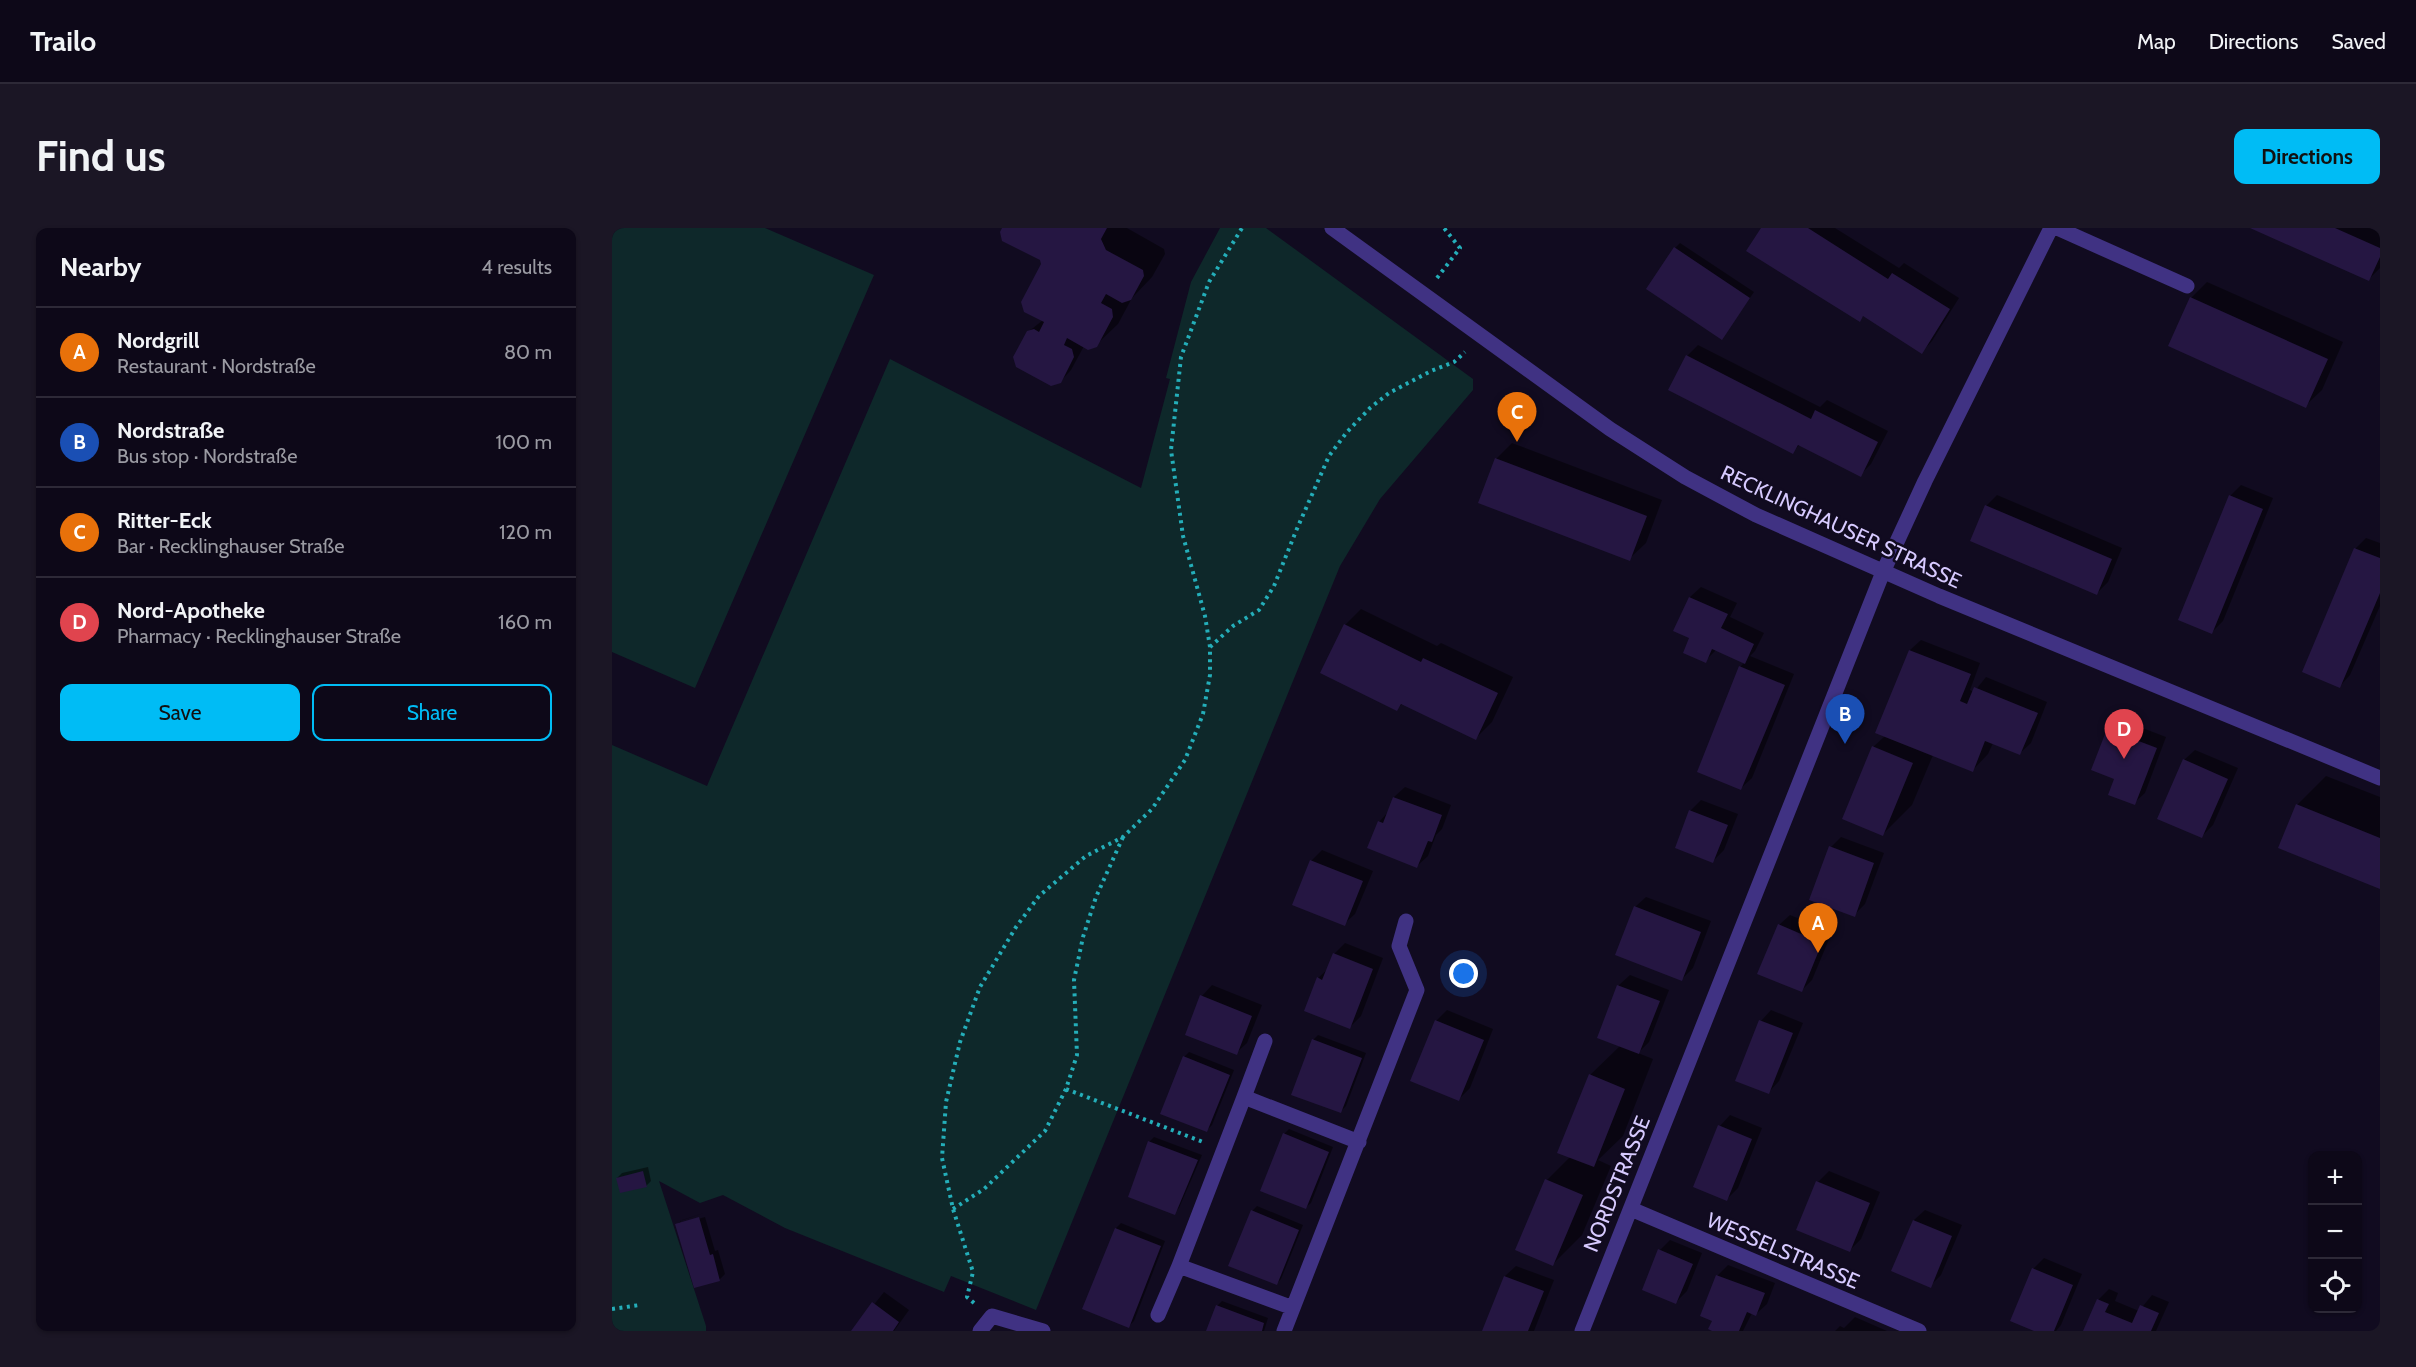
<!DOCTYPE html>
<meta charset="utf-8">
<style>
:root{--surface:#0d0818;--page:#1b1625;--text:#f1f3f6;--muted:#9a9aa2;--line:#2d2937;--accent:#00bcf5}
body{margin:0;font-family:Cabin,sans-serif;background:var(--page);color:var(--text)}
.controls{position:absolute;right:18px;bottom:18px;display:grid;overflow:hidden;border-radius:12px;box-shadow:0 2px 4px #0004}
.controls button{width:54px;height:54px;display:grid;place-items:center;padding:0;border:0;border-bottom:2px solid var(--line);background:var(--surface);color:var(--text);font:30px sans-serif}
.you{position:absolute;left:852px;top:746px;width:21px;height:21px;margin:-15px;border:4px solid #fff;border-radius:50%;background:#1a73e8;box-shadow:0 0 0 9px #1a73e833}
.badge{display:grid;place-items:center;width:39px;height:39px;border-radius:50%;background:var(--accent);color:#fff;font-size:20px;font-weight:700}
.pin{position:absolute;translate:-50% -50px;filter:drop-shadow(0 2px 3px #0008)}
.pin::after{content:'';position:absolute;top:32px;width:21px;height:18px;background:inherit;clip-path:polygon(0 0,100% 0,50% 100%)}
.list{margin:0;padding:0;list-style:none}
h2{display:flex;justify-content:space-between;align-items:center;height:78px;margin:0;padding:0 24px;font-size:26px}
h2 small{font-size:20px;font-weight:400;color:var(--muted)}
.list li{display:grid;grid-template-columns:39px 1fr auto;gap:18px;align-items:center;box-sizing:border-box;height:90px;padding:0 24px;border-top:2px solid var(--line)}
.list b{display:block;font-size:22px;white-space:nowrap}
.list p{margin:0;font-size:20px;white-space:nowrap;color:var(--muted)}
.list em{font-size:20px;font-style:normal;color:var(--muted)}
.actions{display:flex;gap:12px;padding:18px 24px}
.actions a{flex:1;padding:14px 0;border:2px solid var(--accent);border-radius:12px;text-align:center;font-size:21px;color:var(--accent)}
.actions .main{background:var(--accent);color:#111}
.icon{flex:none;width:33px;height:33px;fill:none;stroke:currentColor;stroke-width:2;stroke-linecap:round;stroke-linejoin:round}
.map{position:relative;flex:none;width:1768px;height:1103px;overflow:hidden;border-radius:12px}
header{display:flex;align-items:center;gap:36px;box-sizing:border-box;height:84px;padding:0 30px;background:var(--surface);border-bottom:2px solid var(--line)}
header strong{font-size:28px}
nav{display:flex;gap:33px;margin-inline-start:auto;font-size:21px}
.intro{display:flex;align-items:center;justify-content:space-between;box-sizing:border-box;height:144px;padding:0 36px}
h1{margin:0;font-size:42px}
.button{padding:15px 27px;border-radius:12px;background:var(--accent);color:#111;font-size:21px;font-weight:700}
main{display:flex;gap:36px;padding:0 36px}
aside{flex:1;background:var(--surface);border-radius:12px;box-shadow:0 2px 4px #0004}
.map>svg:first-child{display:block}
.green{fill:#0e282a}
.shadow{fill:#0007}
.building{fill:#251642}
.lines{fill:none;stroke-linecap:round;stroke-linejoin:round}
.path{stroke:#24aeb9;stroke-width:4;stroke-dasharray:3 4.5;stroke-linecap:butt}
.minor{stroke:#403283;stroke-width:15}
.labels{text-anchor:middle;stroke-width:5;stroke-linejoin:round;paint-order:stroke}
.street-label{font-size:21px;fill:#d7caff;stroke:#110b20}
</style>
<header>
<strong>Trailo</strong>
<nav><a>Map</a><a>Directions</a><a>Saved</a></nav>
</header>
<div class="intro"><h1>Find us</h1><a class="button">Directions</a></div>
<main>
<aside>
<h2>Nearby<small>4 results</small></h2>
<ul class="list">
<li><span class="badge" style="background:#e8710a">A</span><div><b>Nordgrill</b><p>Restaurant · Nordstraße</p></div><em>80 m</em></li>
<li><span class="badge" style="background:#1a4fb4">B</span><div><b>Nordstraße</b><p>Bus stop · Nordstraße</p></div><em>100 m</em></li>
<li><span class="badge" style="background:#e8710a">C</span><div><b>Ritter-Eck</b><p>Bar · Recklinghauser Straße</p></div><em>120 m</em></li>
<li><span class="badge" style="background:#e0444e">D</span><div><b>Nord-Apotheke</b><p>Pharmacy · Recklinghauser Straße</p></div><em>160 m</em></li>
</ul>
<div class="actions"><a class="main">Save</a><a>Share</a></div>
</aside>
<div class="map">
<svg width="1768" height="1103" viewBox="0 0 1768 1103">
<rect width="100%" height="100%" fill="#110b20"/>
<path class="green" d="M0 0H153L262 47 83 460 0 424Z
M608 0H654L861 151V162L768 271 728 338 424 1082 339 1048 332 1064 173 1000 111 967 88 975 47 953 94 1098V1103H0V517L95 558 278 131 529 260 558 151 554 150 579 54Z"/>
<path class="shadow" d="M392 0H515L552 21 553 26 540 49 520 70 506 96 484 117 472 118 459 142 448 154 416 104 431 92V36L429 31Z
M1151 0H1223L1287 40 1292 35 1347 70 1320 113 1310 124 1252 87 1247 92Z
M1641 0H1758L1768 5V40L1757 51Z
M1068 15 1142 64 1110 110 1063 20Z
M1595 54 1731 114 1710 162 1693 178 1579 70Z
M1086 117 1208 179 1215 172 1276 203 1259 236 1248 247 1188 216 1181 224 1075 128Z
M900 215 1050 272 1034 315 1017 331 884 231Z
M1629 257 1661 270 1611 393 1600 404 1618 268Z
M1385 267 1510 320 1496 354 1485 365 1374 278Z
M1754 310 1768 315V378L1738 447 1728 458 1692 443 1744 320Z
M1089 359 1125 375 1118 389 1152 405 1143 423 1138 428 1182 446 1140 550 1129 560 1128 439 1133 434 1105 421 1093 433 1079 409 1063 402 1078 369Z
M749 381 825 418 829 415 901 449 880 494 864 510 791 475 785 481 733 397Z
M1309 412 1368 435 1358 462 1362 464 1374 449 1435 474 1419 515 1408 525 1381 515 1376 526 1360 543 1321 527 1300 577 1271 606 1261 519 1273 508 1265 505 1298 422Z
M1507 491 1554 509 1533 565 1522 575 1504 550 1496 502Z
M1583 522 1626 540 1601 597 1590 608 1572 532Z
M1714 548 1768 569V659L1685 577Z
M793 559 839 577 830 601 824 607 816 628 805 638 767 594 776 584 782 569Z
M1089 572 1126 586 1112 622 1101 633 1078 583Z
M1229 609 1272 625 1253 676 1242 687 1219 619Z
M710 622 761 643 743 686 732 696 699 633Z
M1034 669 1099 693 1081 740 1070 751 1023 679Z
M1178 687 1220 704 1200 752 1189 763 1167 697Z
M733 715 771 730 749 788 738 799 706 750 717 740 722 726Z
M1018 747 1057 762 1037 814 1026 825 1041 831 1011 908 986 932 999 938 970 1007 941 1036 935 952 959 928 978 847 1008 818 986 809 1007 757Z
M600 757 650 777 635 815 624 825 590 768Z
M835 782 881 801 858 860 847 871 824 793Z
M1159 782 1191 795 1167 853 1157 864 1149 793Z
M706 807 754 825 734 878 729 883 701 812Z
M577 824 622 842 600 897 595 902 572 829Z
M1118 887 1150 900 1126 960 1115 971 1083 958 1108 898Z
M677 901 721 919 699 975 693 980 672 906Z
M542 909 590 927 567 980 562 985 537 914Z
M36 939 39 953 34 958 5 950 10 945Z
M1217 943 1268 964 1249 1011 1238 1022 1206 954Z
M645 978 691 997 669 1051 664 1056 640 983Z
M1313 982 1350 997 1329 1047 1318 1058 1281 1042 1302 992Z
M92 985 68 993V996L93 989 103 1023 106 1022 113 1046 108 1051 83 1058 65 997 70 992Z
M509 995 553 1013 522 1093 517 1098 504 1000Z
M1058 1012 1090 1025 1075 1063 1064 1074 1048 1022Z
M1432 1030 1470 1046 1449 1097 1444 1103H1426L1421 1041Z
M1116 1037 1163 1055 1155 1076 1144 1086 1140 1085 1131 1103H1104L1102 1092 1090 1088 1106 1047Z
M904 1038 942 1052 922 1103H872L893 1048Z
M1497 1061 1506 1065 1503 1073 1527 1083 1540 1067 1557 1074 1544 1103H1473L1486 1072Z
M272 1064 297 1082 282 1103H241Z
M610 1073 656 1090 652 1103H596L605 1078Z
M1243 1089 1275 1103H1223L1228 1098 1232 1100Z"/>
<path class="building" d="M390 0H495L489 11 494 22 531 42 532 48 519 72 510 75 494 66 489 75 500 81 501 89 485 119 476 122 455 110 452 117 460 121 462 129 449 155 439 158 404 139 401 129 415 103 422 101 427 104 432 94 412 84 409 74 429 36 428 32 390 13 388 4Z
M1149 0H1196L1276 51 1280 45 1338 81 1310 126 1251 88 1248 94 1134 23Z
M1638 0H1723L1768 20V29L1757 53Z
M1062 19 1138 70 1110 112 1034 61Z
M1578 69 1716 131 1694 180 1556 118Z
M1074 127 1199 191 1203 182 1266 214 1249 249 1186 217 1181 226 1056 162Z
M883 230 1035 288 1018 333 866 275Z
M1617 267 1651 281 1600 406 1566 392Z
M1373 277 1500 331 1485 367 1358 313Z
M1742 320 1768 330V365L1728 460 1690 444Z
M1077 369 1116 386 1109 400 1142 416 1133 436 1100 421 1094 435 1071 425 1077 410 1061 403Z
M732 396 809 434 811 430 886 465 864 512 789 476 785 483 708 445Z
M1297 422 1359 446 1348 473 1355 476 1362 459 1426 485 1408 527 1373 513 1361 544 1263 505Z
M1127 438 1173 457 1129 562 1085 544Z
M1495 501 1545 520 1523 577 1496 567 1502 551 1479 542Z
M1260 518 1301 535 1271 608 1230 591Z
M1571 531 1616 551 1590 610 1545 591Z
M781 569 830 587 820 614 816 613 805 640 755 620 766 593 771 595Z
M1684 576 1768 610V661L1666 620Z
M1077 582 1116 597 1101 635 1063 620Z
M1217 618 1262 635 1243 689 1197 672Z
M698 632 751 653 733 698 680 677Z
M1022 678 1089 704 1070 753 1003 727Z
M1166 696 1210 715 1190 764 1145 746Z
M721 725 761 741 738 801 692 783 705 749 710 752Z
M1005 757 1048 773 1027 826 985 810Z
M588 767 640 788 625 827 573 807Z
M823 792 872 812 847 873 798 853Z
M1147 792 1181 805 1157 866 1123 853Z
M700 811 750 830 729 885 679 867Z
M571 828 618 847 595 904 548 886Z
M977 846 1013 861 982 939 945 925Z
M1106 897 1140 911 1115 973 1081 959Z
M671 905 717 924 694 981 648 963Z
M536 913 586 932 563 987 516 969Z
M31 943 35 959 8 965 4 950Z
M933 951 971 967 941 1038 903 1022Z
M1204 953 1258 975 1238 1024 1184 1002Z
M639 982 687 1002 665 1057 616 1038Z
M87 989 98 1027 101 1026 108 1053 82 1060 63 996Z
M1301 992 1340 1008 1319 1060 1279 1043Z
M503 1000 549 1018 517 1100 470 1081Z
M1046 1021 1081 1036 1064 1076 1030 1062Z
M1420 1040 1461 1057 1442 1103H1422L1398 1093Z
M1104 1047 1153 1065 1144 1088 1135 1084 1127 1103H1100L1096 1101 1100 1093 1088 1088Z
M892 1048 932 1063 916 1103H870Z
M1485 1071 1497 1076 1493 1084 1520 1095 1528 1077 1547 1085 1539 1103H1471Z
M260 1074 287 1094 281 1103H239Z
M604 1077 652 1095 650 1103H594Z"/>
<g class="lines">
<path class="path" d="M825 50 848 20 832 0
M598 419 621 398 647 382 662 358 684 303 717 228 735 204 758 180 777 165 819 143 842 134 853 124
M454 861 591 914
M341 981 372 961 433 903 454 861 465 827 462 752 471 709 484 669 511 609
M362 1075 355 1069 361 1044 341 981 330 930 334 874 348 814 368 759 404 699 427 668 474 628 511 609 540 581 573 532 591 486 598 447V419L593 388 571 308 559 222 569 129 597 54 630 0
M0 1081 28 1077"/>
<path class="minor" d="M720 0 998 201 1073 249 1144 287 1327 368 1768 550
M1445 0 1575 58
M632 869 653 813
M1019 981 1307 1103
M681 1080 567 1038 632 869 747 914
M546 1087 567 1038
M368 1103 380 1088 431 1103
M672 1103 805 762 787 718 794 693
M970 1103 1271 344 1313 253 1439 0"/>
</g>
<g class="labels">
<g class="street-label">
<text transform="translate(1229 299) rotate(25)" y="7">RECKLINGHAUSER STRASSE</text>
<text transform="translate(1005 956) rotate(-68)" y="7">NORDSTRASSE</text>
<text transform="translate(1171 1023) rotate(23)" y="7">WESSELSTRASSE</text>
</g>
</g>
</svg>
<div class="controls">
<button>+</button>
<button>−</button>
<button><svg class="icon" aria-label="locate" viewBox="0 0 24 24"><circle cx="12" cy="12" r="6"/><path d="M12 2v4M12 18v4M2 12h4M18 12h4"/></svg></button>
</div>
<div class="you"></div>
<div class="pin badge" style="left:1206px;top:725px;background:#e8710a">A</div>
<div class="pin badge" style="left:1233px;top:516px;background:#1a4fb4">B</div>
<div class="pin badge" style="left:905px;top:214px;background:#e8710a">C</div>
<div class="pin badge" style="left:1512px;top:531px;background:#e0444e">D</div>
</div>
</main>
